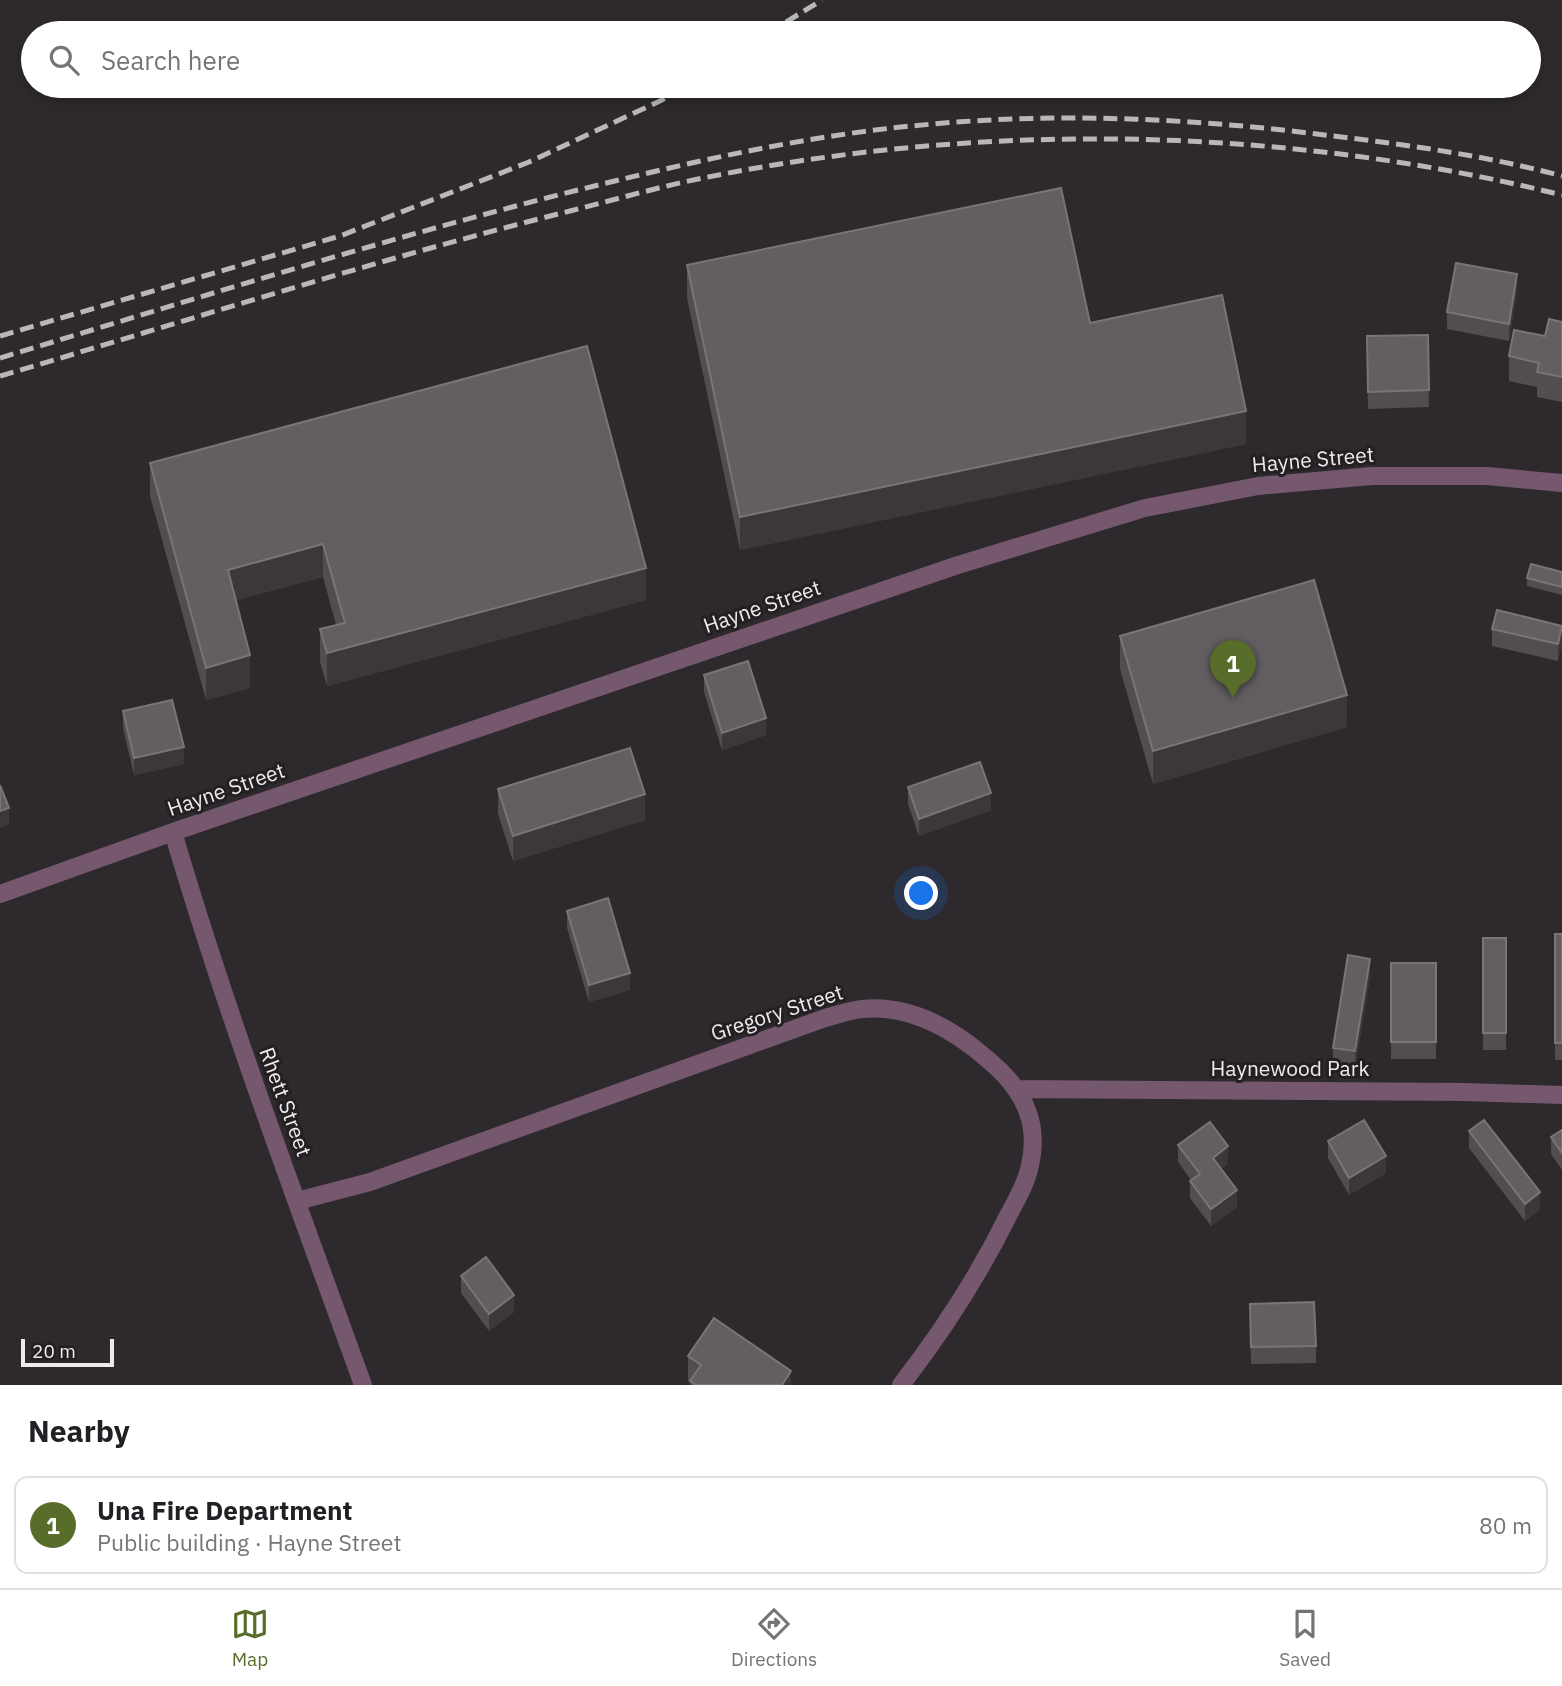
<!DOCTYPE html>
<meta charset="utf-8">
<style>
:root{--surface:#fff;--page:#f6f6f6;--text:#202124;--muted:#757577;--line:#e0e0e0;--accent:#586d2a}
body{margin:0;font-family:"IBM Plex Sans",sans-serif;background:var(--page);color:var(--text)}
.scale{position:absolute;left:21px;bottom:18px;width:93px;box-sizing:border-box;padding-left:7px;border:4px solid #eeebed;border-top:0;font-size:19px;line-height:24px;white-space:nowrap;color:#eeebed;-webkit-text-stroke:5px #231f22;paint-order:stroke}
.you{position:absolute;left:922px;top:894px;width:24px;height:24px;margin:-18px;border:5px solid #fff;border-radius:50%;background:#1a73e8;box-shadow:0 0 0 10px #1a73e833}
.badge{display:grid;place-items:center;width:46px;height:46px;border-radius:50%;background:var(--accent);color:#fff;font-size:23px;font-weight:700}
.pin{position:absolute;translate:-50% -58px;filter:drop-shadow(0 2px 4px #0008)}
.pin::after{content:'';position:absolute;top:37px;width:24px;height:21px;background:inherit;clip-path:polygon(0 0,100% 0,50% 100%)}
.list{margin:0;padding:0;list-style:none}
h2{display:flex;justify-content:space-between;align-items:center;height:91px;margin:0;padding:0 28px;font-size:30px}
h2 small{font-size:23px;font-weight:400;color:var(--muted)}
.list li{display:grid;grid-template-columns:46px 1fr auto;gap:21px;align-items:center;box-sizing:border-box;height:98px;margin:0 14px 14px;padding:0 14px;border:2px solid var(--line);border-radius:14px}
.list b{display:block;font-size:26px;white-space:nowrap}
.list p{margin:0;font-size:23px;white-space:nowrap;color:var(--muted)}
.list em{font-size:23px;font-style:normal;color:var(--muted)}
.icon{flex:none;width:38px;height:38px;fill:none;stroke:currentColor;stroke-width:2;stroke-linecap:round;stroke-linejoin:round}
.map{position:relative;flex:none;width:1562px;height:1385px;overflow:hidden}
.search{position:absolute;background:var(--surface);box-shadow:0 4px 10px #0003;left:21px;right:21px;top:21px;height:77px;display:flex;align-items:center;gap:18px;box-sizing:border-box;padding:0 24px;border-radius:38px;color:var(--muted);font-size:26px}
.sheet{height:203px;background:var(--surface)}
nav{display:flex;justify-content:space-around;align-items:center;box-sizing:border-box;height:98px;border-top:2px solid var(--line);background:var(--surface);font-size:19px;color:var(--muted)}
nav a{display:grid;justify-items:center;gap:4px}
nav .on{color:var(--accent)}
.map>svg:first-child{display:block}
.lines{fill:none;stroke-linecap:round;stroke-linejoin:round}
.minor{stroke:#75586e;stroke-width:18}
.rail{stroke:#bab7b9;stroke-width:5;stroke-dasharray:14 7;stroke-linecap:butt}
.wall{fill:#514d50}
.shaded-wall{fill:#3b373a}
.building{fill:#625e61;stroke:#787477;stroke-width:2}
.labels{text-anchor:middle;stroke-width:6;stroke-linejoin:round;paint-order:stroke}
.street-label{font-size:21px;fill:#eeebed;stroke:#231f22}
</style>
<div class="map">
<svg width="1562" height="1385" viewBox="0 0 1562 1385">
<rect width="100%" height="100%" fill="#2d292c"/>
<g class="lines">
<path class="minor" d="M173 832C228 1019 297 1202 363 1385
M0 894 173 832 958 565 1145 508 1258 486 1372 476H1487L1562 483
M1017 1089 1465 1092 1562 1095
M297 1201 370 1182 825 1018C837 1015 850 1010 862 1009 901 1005 939 1022 970 1045 994 1064 1018 1083 1028 1113 1034 1129 1034 1149 1030 1165 1027 1182 1017 1199 1009 1214 979 1275 942 1332 901 1385"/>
<path class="rail" d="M768 33 822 0
M0 336 340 236 529 162 662 100 684 86
M0 358C192 300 383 239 578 190 695 161 812 134 933 124 1066 112 1201 119 1333 136 1410 145 1487 156 1562 176
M0 376C190 320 378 259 570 211 614 200 658 187 703 178 985 121 1282 126 1562 195"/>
</g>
<path class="wall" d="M687 265 1090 323 1246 444 740 550 687 298Z
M1517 291 1509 341 1447 329V312Z
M1562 322V402L1537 397V387L1509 381V356L1545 336Z
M1428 335 1429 407 1368 409 1367 336Z
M150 463 646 600 327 686 320 662V629L336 625 323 577 236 600 250 688 206 700 150 496Z
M1562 572V595L1527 586V578Z
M1492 629 1562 643 1558 661 1492 646Z
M1120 636 1347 727 1153 784 1120 669Z
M704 675 766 735 722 750 704 692Z
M123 711 184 764 134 775 123 728Z
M908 787 991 810 919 836 908 804Z
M498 789 645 820 513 861 498 814Z
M567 911 630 990 589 1002 567 928Z
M1555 934H1562V1060H1555Z
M1483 938H1506V1050H1483Z
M1391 963H1436V1059H1391Z
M1370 976 1355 1068 1333 1065V1048Z
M1562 1130V1170L1551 1154V1137Z
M1469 1131 1540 1209 1525 1221 1469 1148Z
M1328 1141 1386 1173 1349 1195 1328 1158Z
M1178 1145 1228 1164 1221 1169 1237 1207 1211 1226 1190 1198V1181L1191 1180 1178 1162Z
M461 1276 514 1312 489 1331 461 1293Z
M1250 1321 1316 1346V1363L1251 1364Z
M688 1356 791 1385H690V1382L688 1381Z"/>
<path class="shaded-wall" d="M1517 274V291L1509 341V324Z
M1246 411V444L740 550V517Z
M323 544V577L228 602V570Z
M646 568V600L327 686V653Z
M1562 626V643L1558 661V644Z
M250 655V688L206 700V668Z
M1347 695V727L1153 784V751Z
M766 718V735L722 750V733Z
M184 747V764L134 775V758Z
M991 793V810L919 836V819Z
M645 794V820L513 861V836Z
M9 808V825L0 828V811Z
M1370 959V976L1355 1068V1051Z
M630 973V990L589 1002V985Z
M1228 1146V1164L1213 1175V1158Z
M1386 1156V1173L1349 1195V1178Z
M1237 1190V1207L1211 1226V1209Z
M1540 1192V1209L1525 1221V1204Z
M514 1295V1312L489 1331V1314Z
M791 1371V1385H782Z"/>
<path class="building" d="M1061 188 1090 323 1222 295 1246 411 740 517 687 265Z
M1456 263 1517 274 1509 324 1447 312Z
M1549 319 1562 322V377L1537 372 1539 363 1509 356 1514 330 1545 336Z
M1428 335 1429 390 1368 392 1367 336Z
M587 346 646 568 327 653 320 629 345 623 323 544 228 570 250 655 206 668 150 463Z
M1531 564 1562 572V587L1527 578Z
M1314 580 1347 695 1153 751 1120 636Z
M1497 610 1562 626 1558 644 1492 629Z
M748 661 766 718 722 733 704 675Z
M172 700 184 747 134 758 123 711Z
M630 748 645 794 513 836 498 789Z
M980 762 991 793 919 819 908 787Z
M0 785 9 808 0 811Z
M608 898 630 973 589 985 567 911Z
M1555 934H1562V1043H1555Z
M1483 938H1506V1033H1483Z
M1348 955 1370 959 1355 1051 1333 1048Z
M1391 963H1436V1042H1391Z
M1364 1120 1386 1156 1349 1178 1328 1141Z
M1484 1120 1540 1192 1525 1204 1469 1131Z
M1210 1122 1228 1146 1213 1158 1237 1190 1211 1209 1190 1181 1200 1174 1178 1145Z
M1562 1130V1153L1551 1137Z
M486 1257 514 1295 489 1314 461 1276Z
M1314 1302 1316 1346 1251 1347 1250 1304Z
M714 1318 791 1371 782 1385H696L690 1381 701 1365 688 1356Z"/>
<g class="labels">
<g class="street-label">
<text transform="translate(1313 460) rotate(-5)" y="7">Hayne Street</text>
<text transform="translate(762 607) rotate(-19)" y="7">Hayne Street</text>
<text transform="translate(226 790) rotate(-19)" y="7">Hayne Street</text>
<text transform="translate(777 1013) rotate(-18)" y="7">Gregory Street</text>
<text x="1290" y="1076">Haynewood Park</text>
<text transform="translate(285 1102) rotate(70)" y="7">Rhett Street</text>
</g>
</g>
</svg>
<div class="scale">20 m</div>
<div class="you"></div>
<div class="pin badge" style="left:1233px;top:698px">1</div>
<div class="search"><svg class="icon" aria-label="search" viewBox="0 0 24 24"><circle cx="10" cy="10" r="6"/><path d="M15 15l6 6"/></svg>Search here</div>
</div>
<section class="sheet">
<h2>Nearby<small></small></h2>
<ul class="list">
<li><span class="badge">1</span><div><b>Una Fire Department</b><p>Public building · Hayne Street</p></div><em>80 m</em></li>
</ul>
</section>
<nav>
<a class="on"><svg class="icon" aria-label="map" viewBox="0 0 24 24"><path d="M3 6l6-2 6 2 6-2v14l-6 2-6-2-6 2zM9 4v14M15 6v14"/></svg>Map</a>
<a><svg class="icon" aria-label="directions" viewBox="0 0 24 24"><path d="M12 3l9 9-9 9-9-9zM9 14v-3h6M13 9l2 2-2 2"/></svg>Directions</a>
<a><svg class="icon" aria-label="saved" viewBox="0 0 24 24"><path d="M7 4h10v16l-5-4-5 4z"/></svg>Saved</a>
</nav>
